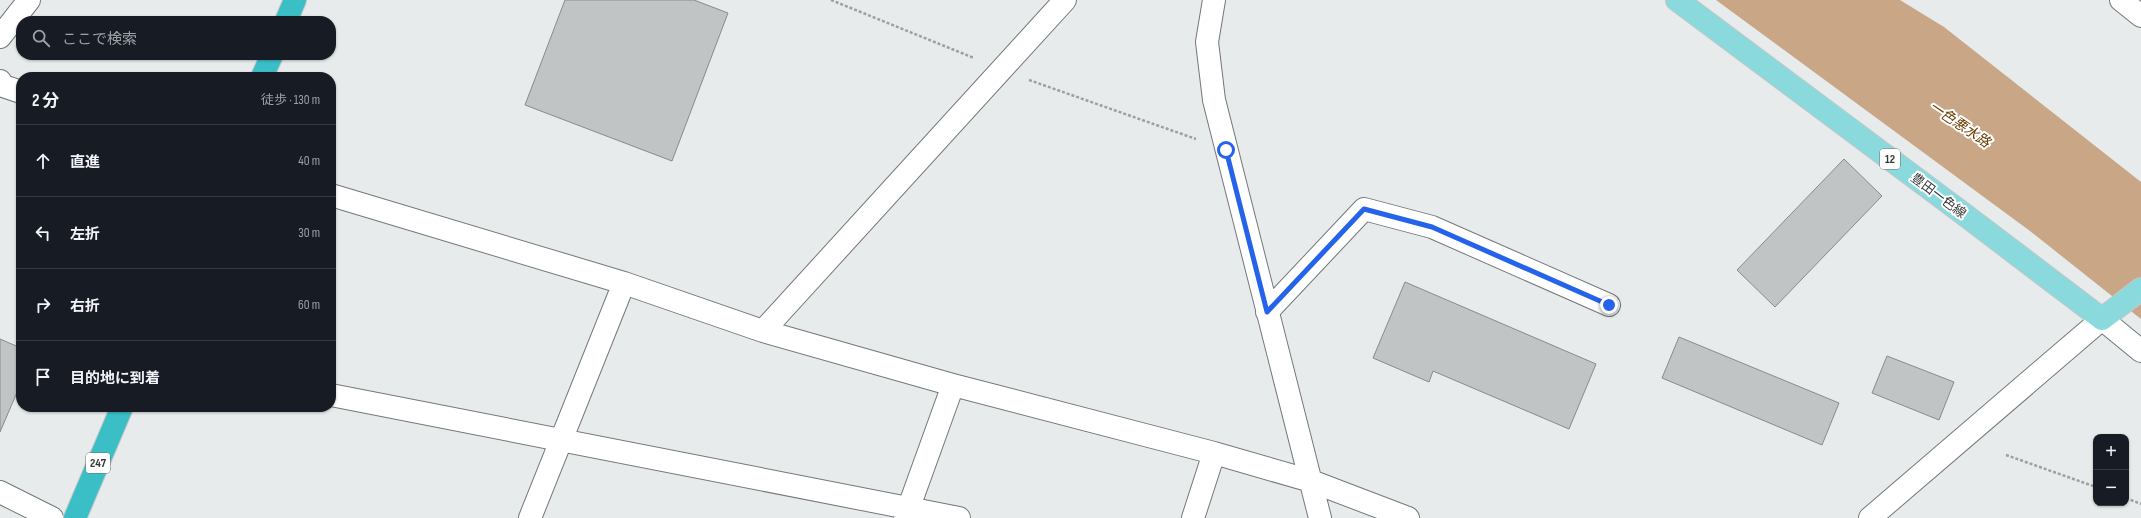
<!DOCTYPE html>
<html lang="ja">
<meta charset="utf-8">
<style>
:root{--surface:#171b24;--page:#242831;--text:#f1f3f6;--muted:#9ea1a6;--line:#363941}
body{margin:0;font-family:"Sofia Sans Condensed","Noto Sans JP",sans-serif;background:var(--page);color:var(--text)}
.controls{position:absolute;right:12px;bottom:12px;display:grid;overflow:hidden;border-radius:8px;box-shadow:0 1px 3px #0004}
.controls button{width:36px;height:36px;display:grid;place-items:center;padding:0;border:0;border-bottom:1px solid var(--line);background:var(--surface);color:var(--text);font:20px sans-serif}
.stop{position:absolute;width:12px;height:12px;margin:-9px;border:3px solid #2563eb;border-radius:50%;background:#fff}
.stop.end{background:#2563eb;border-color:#fff;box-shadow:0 1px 4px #0008}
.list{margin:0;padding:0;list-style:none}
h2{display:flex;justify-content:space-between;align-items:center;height:52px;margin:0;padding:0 16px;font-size:17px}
h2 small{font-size:13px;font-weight:400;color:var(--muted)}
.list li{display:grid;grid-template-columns:26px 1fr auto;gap:12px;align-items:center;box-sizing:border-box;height:72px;padding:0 16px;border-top:1px solid var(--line)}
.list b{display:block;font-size:15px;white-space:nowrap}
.list em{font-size:13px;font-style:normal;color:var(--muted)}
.icon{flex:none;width:22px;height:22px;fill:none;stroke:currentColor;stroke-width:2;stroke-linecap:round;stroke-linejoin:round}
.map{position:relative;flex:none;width:2141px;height:518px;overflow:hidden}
.search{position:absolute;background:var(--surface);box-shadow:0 1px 3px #0004;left:16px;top:16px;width:320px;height:44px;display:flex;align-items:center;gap:10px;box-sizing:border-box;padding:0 14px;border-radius:16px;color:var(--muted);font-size:15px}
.panel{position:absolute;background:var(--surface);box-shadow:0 1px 3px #0004;left:16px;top:72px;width:320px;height:340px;border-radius:16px}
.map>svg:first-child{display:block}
.water{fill:#c9a685}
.building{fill:#c0c4c4;stroke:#888b8b}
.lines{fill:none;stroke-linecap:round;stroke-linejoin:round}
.street-casing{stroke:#747878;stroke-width:24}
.secondary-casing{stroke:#747878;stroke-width:24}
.primary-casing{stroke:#c7c7c7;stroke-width:24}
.highway-casing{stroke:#c7c7c7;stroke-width:24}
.path{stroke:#9ea0a0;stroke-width:2.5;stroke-dasharray:3 2;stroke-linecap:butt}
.street{stroke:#fff;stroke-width:22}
.secondary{stroke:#fff;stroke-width:22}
.primary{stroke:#89d9dd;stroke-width:22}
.highway{stroke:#3bbfc7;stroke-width:22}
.route{stroke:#2563eb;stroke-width:5}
.labels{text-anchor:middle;stroke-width:4;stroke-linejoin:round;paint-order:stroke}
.shield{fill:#fff;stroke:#727373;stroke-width:1}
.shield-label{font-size:12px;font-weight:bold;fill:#363737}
.street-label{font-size:13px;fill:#363737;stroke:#fff}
.water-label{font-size:14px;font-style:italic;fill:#693c00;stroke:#fff}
</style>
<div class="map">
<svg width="2141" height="518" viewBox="0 0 2141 518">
<rect width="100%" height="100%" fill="#e7ebeb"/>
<path class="water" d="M1716 0H1900L1944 27 2141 182V319L2030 231Z"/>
<path class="building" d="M565 0H694L728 13 672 161 525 105Z
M1844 159 1882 196 1775 307 1737 270Z
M1405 282 1596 364 1569 429 1433 371 1429 382 1373 358Z
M1679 337 1839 403 1822 445 1662 378Z
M0 339 21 348V383L0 432Z
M1887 356 1954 382 1939 420 1872 393Z"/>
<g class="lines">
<g class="street-casing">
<path id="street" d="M1214 0 1207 42 1214 100 1320 518
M2121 0 2141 16
M0 37 29 0
M0 81 3 86 21 92
M331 195 624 283 763 331 953 385 1214 453 1311 481 1408 518
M1267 312 1364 209 1432 227 1609 305
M2102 319 2141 351
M763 331 1065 0
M331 395 959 518
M530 518 624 283
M905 518 953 385
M1193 518 1214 453"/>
</g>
<g class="secondary-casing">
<path id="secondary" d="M0 492 52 518
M1870 518 2102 319"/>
</g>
<g class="primary-casing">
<path id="primary" d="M1677 0 1961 212 2102 319 2141 289"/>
</g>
<g class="highway-casing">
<path id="highway" d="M286 21 295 0
M262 77 272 55
M75 518 122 407"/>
</g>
<path class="path" d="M831 0 974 58
M1029 80 1196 139
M2006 455 2096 487
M2126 498 2141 504"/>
<use href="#street" class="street"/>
<use href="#secondary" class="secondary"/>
<use href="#primary" class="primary"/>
<use href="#highway" class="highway"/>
</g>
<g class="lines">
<path class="route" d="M1226 150 1267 312 1364 209 1432 227 1609 305"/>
</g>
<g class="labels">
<g class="shield">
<rect x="1880" y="149" width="20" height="20" rx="3"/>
<rect x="86" y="453" width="24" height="20" rx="3"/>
</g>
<g class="shield-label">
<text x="1890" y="163">12</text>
<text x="98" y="467">247</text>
</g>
<g class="street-label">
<text transform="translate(1939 195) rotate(37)" y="5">豊田一色線</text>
</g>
<g class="water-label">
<text transform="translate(1960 124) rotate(34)" y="5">一色悪水路</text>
</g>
</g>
</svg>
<div class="controls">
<button>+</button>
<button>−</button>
</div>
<div class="stop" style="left:1226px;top:150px"></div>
<div class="stop end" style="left:1609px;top:305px"></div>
<div class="search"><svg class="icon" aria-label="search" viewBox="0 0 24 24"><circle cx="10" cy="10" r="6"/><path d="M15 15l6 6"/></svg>ここで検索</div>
<section class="panel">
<h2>2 分<small>徒歩 · 130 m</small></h2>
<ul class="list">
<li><svg class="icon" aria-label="ahead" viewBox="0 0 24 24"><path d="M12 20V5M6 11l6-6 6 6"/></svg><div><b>直進</b></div><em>40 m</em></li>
<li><svg class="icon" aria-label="left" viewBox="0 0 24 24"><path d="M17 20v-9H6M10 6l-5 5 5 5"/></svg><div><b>左折</b></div><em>30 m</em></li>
<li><svg class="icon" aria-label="right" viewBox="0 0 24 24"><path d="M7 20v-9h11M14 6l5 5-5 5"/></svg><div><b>右折</b></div><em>60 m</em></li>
<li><svg class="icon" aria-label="arrive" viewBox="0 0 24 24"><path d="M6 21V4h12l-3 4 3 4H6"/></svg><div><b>目的地に到着</b></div></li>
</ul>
</section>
</div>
